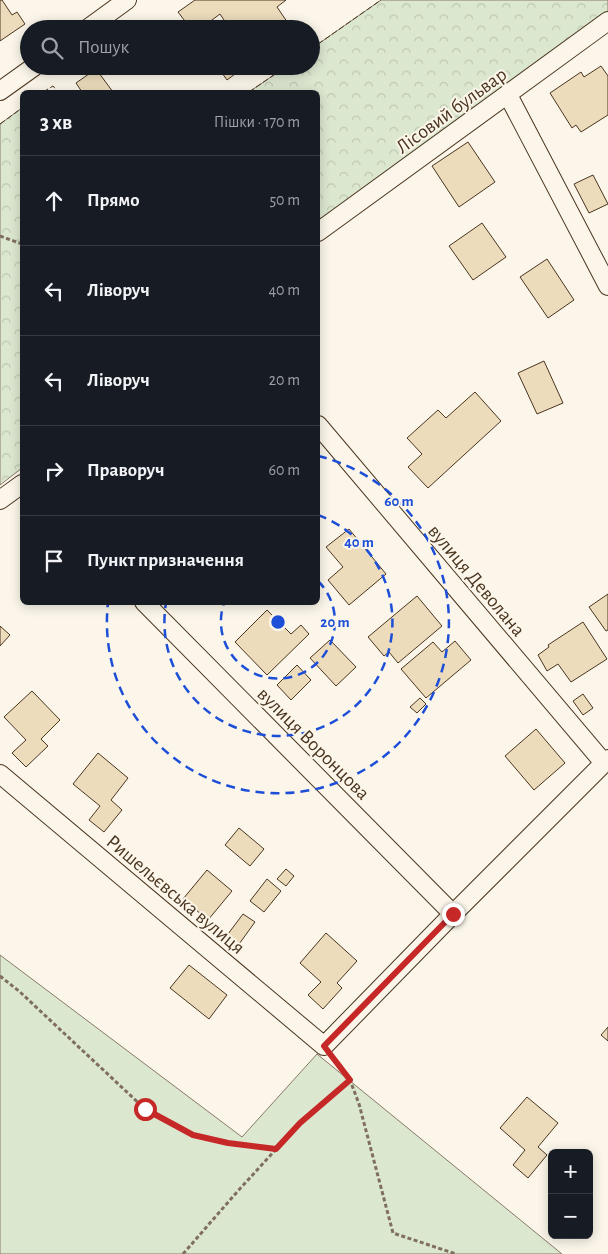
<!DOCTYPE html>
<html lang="uk">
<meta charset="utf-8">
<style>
:root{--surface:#171b24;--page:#20242c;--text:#f1f3f6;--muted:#9ea1a6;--line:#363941}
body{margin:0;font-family:"Alegreya Sans",sans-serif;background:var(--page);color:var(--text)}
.controls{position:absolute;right:15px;bottom:15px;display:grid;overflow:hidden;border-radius:8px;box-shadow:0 2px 12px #0003}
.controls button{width:45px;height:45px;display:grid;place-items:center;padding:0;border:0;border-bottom:1px solid var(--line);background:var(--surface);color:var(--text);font:25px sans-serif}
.stop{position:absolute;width:15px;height:15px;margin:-11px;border:4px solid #c62828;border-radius:50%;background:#fff}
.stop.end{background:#c62828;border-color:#fff;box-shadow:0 1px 5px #0008}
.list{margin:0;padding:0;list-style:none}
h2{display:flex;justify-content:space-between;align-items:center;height:65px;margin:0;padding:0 20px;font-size:21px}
h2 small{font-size:16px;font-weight:400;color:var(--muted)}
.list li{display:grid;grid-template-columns:32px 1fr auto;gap:15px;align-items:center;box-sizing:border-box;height:90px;padding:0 20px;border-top:1px solid var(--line)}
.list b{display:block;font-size:19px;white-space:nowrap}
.list em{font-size:16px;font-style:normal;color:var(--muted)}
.icon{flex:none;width:28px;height:28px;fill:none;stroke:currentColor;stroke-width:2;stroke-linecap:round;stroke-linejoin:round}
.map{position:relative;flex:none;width:608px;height:1254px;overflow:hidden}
.search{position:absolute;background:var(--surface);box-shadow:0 2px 12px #0003;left:20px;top:20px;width:300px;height:55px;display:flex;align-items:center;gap:12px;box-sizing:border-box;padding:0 18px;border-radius:28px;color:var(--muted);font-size:19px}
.panel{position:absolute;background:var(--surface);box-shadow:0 2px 12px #0003;left:20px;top:90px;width:300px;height:515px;border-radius:8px}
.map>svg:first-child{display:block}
.grass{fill:#dce7d0;stroke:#887966}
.forest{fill:url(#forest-crowns);stroke:#887966}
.building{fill:#ecdcbc;stroke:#4a3520}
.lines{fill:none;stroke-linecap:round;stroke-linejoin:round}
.minor-casing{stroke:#4a3520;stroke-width:20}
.path{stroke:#7f6f5c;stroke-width:3;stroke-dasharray:4 2.5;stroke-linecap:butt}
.minor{stroke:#fbf6e9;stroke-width:18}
.fence{stroke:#4a3520;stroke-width:1;stroke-dasharray:6 2.5;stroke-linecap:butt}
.route{stroke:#c62828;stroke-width:6}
.ring{fill:none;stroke:#1d4ed8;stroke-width:2.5;stroke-dasharray:9 6}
.labels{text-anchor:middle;stroke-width:4;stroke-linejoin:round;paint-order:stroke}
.street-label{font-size:20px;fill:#4a3520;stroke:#fbf6e9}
.centre{fill:#1d4ed8;stroke:#fbf6e9;stroke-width:2.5}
.ring-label{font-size:15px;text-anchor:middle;font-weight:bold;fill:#1d4ed8;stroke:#fbf6e9;stroke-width:4;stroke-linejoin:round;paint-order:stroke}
</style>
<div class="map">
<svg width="608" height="1254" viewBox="0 0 608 1254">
<defs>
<pattern id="forest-crowns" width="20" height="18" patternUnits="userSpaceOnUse" patternTransform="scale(1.25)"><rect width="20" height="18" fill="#dce7d0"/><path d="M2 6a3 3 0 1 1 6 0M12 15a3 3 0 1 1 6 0" fill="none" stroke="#bec7b2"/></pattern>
</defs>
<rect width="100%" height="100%" fill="#fbf6e9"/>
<path class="grass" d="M0 955 242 1137 317 1054 562 1254H0Z"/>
<path class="forest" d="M381 0H608V15L318 224V92H249L287 66H311V49Z
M22 108V468L0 485V124Z"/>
<path class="building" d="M0 0H2L12 15 17 12 25 24 0 41Z
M195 0H286L277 7 292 29H230L220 14 200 29H191L178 12Z
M217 66H246L227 80Z
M601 66 608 76V115L581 132 576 125 572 128 550 93 581 72 584 77Z
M96 69 113 92H82L76 83Z
M468 142 495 182 459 207 432 166Z
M593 175 608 204 589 213 574 184Z
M482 223 506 257 473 280 449 246Z
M547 259 574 300 548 318 520 277Z
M544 361 563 403 537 414 518 373Z
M475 392 501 421 428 488 408 467 422 454 407 438 438 410 446 418Z
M349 529 386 574 349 605 328 580 343 567 326 547Z
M608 594V630L606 631 589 607Z
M417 596 442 626 398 663 389 652 384 656 368 637Z
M267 610 291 634 301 625 309 634 267 675 235 642Z
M583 622 607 659 571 682 558 664 547 671 538 655 549 647 548 645Z
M0 626 10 635 0 646Z
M330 640 356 667 336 686 310 658Z
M455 641 471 660 426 698 401 669 433 642 442 652Z
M297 665 311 680 291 700 277 685Z
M32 691 60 720 41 739 48 746 26 767 12 753 26 740 4 717Z
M583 694 593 708 583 715 573 701Z
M420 698 426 704 417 713 410 707Z
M536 729 565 763 534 790 505 756Z
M98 753 128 778 111 800 122 810 104 832 89 820 100 806 73 784Z
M239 828 264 849 250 866 225 845Z
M286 869 294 876 286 886 277 879Z
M207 870 232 891 208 920 183 899Z
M267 879 281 891 264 912 250 901Z
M243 914 255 922 234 951 222 942Z
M326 933 357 961 337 983 342 988 323 1009 308 995 321 982 300 963Z
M189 965 227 995 209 1019 170 988Z
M608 1027V1041L601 1035Z
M527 1097 558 1123 538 1147 547 1155 528 1178 513 1165 525 1150 500 1128Z"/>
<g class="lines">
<g class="minor-casing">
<path id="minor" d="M87 29 127 0
M0 91 35 66
M508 95 608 286
M318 232 608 21
M318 425 604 763
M0 500 22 484
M144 602 453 914
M0 774 324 1046 453 914 608 759"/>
</g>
<path class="path" d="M0 236 22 244
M0 976 20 992 145 1109 193 1135 228 1143 276 1149
M334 1058 350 1080 359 1104 393 1233 456 1254
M183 1254 237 1192 300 1123 350 1080"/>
<use href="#minor" class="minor"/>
<path class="fence" d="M311 49 381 0
M43 92 53 86 58 92
M249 92 287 66
M0 124 22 108"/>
</g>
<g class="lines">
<path class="route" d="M145 1109 193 1135 228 1143 276 1149 300 1123 350 1080 324 1046 453 914"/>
</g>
<g class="ring">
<path d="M318 581A57 57 0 1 1 224 603"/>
<path d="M318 515A114 114 0 1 1 166 603"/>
<path d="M318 456A171 171 0 1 1 108 603"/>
</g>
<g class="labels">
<g class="street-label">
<text transform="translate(451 110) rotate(-36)" y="7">Лісовий бульвар</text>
<text transform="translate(477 580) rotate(50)" y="7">вулиця Деволана</text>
<text transform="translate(314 743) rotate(45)" y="7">вулиця Воронцова</text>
<text transform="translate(176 894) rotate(40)" y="7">Ришельєвська вулиця</text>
</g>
</g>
<circle cx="278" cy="622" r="8" class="centre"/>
<g class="ring-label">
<text x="399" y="506">60 m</text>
<text x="359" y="547">40 m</text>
<text x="335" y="627">20 m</text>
</g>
</svg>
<div class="controls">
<button>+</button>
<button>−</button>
</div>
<div class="stop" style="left:145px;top:1109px"></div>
<div class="stop end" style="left:453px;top:914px"></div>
<div class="search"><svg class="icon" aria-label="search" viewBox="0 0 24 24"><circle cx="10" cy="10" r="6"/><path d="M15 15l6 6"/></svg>Пошук</div>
<section class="panel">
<h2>3 хв<small>Пішки · 170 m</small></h2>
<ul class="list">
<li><svg class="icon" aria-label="ahead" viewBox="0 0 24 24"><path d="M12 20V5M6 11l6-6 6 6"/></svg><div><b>Прямо</b></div><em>50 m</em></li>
<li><svg class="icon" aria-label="left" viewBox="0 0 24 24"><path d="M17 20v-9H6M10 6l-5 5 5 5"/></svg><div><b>Ліворуч</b></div><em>40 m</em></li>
<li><svg class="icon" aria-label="left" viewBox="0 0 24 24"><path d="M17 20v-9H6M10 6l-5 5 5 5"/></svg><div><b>Ліворуч</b></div><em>20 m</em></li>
<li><svg class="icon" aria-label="right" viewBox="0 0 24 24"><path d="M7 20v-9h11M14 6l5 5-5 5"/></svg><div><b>Праворуч</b></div><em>60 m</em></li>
<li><svg class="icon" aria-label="arrive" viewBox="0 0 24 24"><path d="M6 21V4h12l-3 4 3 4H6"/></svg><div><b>Пункт призначення</b></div></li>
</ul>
</section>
</div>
